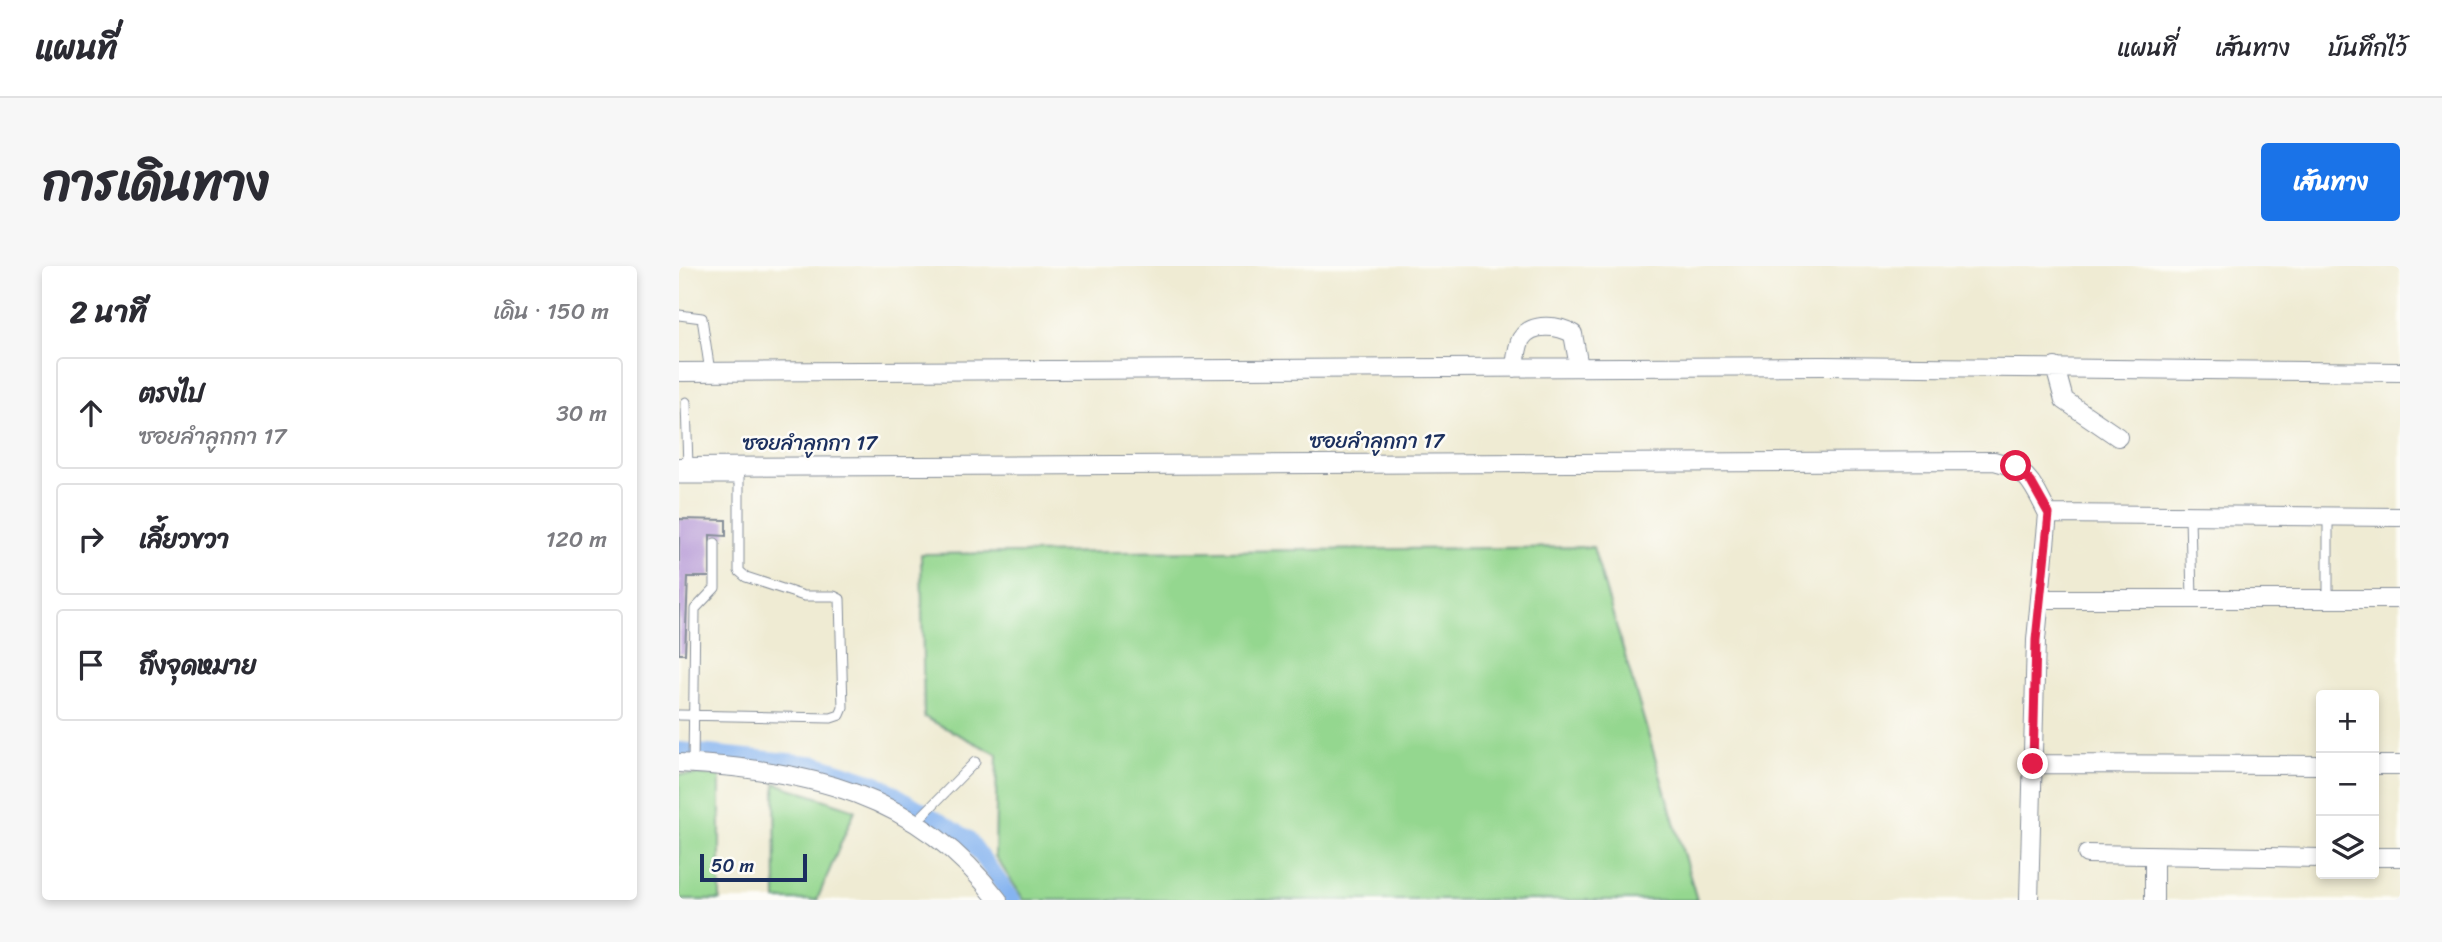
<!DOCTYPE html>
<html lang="th">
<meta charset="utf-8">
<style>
:root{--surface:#fff;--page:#f7f7f7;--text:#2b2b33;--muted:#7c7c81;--line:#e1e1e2;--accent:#1a73e8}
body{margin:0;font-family:Sriracha,"Playpen Sans Thai",sans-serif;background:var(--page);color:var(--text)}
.controls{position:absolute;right:21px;bottom:21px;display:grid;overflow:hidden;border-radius:7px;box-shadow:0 4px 10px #0003}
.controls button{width:63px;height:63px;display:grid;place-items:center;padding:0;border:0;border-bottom:2px solid var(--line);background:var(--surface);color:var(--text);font:35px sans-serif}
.scale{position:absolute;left:21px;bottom:18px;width:107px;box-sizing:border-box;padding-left:7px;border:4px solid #1b2f5e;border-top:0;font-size:19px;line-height:24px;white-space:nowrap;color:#1b2f5e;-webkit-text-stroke:5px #fdfcf7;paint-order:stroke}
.stop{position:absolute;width:21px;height:21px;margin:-16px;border:5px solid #e11d48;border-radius:50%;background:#fff}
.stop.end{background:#e11d48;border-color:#fff;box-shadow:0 2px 7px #0008}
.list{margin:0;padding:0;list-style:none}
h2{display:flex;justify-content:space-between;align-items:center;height:91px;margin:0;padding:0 28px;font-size:30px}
h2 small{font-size:23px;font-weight:400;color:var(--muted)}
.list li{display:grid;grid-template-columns:46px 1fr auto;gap:21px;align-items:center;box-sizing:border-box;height:112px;margin:0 14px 14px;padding:0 14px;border:2px solid var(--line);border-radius:7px}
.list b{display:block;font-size:26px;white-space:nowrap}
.list p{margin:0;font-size:23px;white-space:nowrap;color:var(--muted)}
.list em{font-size:23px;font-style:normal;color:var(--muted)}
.icon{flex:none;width:38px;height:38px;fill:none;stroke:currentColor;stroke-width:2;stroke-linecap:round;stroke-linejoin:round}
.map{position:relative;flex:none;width:1721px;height:634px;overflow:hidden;border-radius:7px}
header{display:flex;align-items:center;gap:42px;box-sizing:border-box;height:98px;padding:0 35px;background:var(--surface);border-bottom:2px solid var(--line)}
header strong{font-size:33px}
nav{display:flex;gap:38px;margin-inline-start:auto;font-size:24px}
.intro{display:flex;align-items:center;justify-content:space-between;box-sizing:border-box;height:168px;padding:0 42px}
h1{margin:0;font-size:49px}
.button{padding:18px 32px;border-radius:7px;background:var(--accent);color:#fff;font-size:24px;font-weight:700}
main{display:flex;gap:42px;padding:0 42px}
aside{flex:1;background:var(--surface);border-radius:7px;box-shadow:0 4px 10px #0003}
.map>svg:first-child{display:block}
.green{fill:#94d78f;stroke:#588376;stroke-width:2}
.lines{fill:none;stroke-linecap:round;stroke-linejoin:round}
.canal{stroke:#85b4f0;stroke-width:16}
.building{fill:#b496d5}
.service-casing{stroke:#858d98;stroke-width:11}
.minor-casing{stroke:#858d98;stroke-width:20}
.service{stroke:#fff;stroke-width:9}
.minor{stroke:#fff;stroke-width:18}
.route{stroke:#e11d48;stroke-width:9}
.labels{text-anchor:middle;stroke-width:5;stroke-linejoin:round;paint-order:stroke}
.street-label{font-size:21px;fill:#1b2f5e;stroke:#fdfcf7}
</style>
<header>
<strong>แผนที่</strong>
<nav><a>แผนที่</a><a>เส้นทาง</a><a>บันทึกไว้</a></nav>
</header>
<div class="intro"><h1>การเดินทาง</h1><a class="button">เส้นทาง</a></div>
<main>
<aside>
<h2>2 นาที<small>เดิน · 150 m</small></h2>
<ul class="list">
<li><svg class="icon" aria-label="ahead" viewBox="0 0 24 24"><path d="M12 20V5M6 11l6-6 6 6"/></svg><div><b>ตรงไป</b><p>ซอยลำลูกกา 17</p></div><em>30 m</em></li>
<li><svg class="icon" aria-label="right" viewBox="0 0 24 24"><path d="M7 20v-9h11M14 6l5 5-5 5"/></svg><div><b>เลี้ยวขวา</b></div><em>120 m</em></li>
<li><svg class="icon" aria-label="arrive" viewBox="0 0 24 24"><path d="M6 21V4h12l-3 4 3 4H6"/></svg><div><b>ถึงจุดหมาย</b></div></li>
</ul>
</aside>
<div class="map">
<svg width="1721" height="634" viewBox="0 0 1721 634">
<rect width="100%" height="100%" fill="#fdfcf7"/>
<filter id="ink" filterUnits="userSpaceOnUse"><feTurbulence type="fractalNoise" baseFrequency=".0143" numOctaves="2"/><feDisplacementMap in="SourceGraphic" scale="14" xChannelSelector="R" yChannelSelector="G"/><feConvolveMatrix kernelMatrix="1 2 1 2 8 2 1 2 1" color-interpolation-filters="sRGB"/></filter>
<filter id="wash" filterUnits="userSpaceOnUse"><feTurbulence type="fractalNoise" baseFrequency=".00686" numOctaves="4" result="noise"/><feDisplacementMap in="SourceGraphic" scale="28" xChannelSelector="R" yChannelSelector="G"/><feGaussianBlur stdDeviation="1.57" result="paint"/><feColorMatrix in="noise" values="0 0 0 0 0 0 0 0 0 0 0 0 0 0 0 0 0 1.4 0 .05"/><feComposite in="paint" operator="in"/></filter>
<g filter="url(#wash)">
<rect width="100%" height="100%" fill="#efebd3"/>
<path class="green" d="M914 281 1018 634H345L316 590 318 488 245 451 242 288Z
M0 508 41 510V634H0Z
M96 517 176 544 138 634H97Z"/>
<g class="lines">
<path class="canal" d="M0 484 139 498 198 517 289 572 334 634"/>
</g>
<g id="blocks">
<path class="building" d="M0 253 47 254V270L31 269V311H9L6 388H0Z"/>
</g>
</g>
<g filter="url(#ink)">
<use href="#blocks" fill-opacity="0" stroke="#858d98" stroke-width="2"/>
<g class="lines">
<g class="service-casing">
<path id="service" d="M0 49 23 52 31 106
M7 136 9 201
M0 213H60
M1511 250 1513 333
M1649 251V333
M0 449 152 452 161 449 164 442 161 333 155 330H125L67 311 60 305V200
M14 498 16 343 36 322V277
M237 556 296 496"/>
</g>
<g class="minor-casing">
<path id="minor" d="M1376 101 1385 134 1439 171
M836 102C837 93 838 81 842 73 852 56 880 59 894 68L900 101
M0 106 1145 100 1721 106
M0 201 1315 195C1350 203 1354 219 1369 248
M1369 248 1721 251
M1361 333H1721
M0 497C126 503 239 527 319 634
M1354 498 1642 499
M1695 499H1721
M1408 588 1642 592
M1475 591V634
M1695 591H1721
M1350 634 1357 374 1369 248"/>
</g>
<use href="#service" class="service"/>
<use href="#minor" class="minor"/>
</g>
</g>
<g class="lines" filter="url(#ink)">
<path class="route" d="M1337 200 1352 216 1370 248 1357 374 1354 498"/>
</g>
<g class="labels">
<g class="street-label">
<text x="698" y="182">ซอยลำลูกกา 17</text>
<text x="131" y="184">ซอยลำลูกกา 17</text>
</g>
</g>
</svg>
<div class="controls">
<button>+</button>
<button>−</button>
<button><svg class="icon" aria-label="layers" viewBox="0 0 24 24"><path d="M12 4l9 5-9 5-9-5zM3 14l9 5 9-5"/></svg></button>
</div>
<div class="scale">50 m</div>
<div class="stop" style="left:1337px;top:200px"></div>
<div class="stop end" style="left:1354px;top:498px"></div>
</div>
</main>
